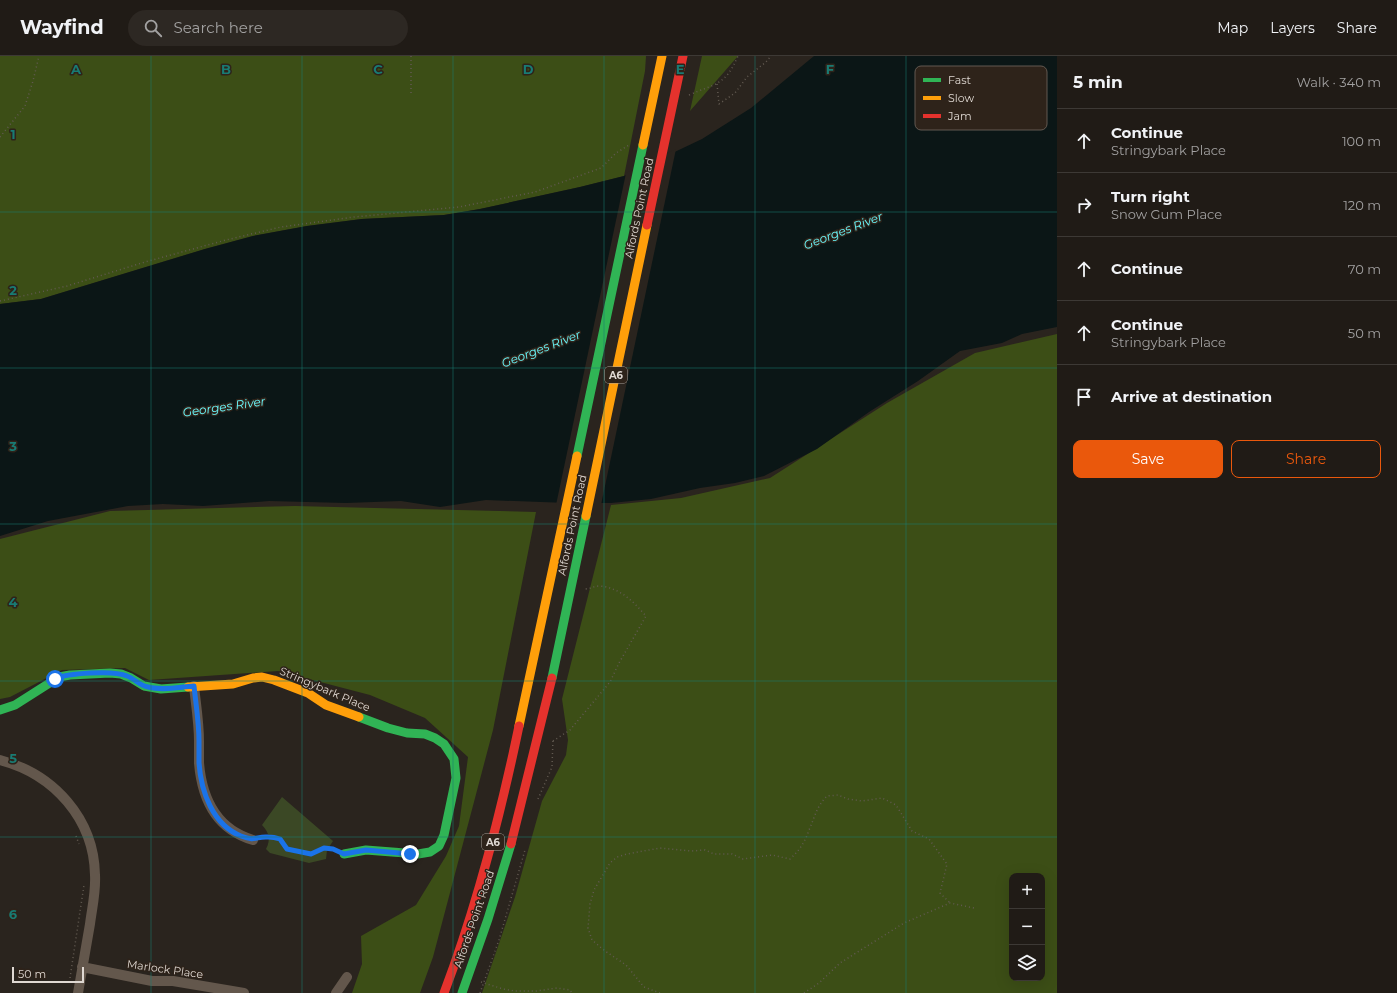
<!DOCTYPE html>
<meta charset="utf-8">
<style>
:root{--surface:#201b16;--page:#2d2823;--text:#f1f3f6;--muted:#a2a1a1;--line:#3d3935;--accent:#ea580c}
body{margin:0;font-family:Montserrat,sans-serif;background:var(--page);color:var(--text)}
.controls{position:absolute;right:12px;bottom:12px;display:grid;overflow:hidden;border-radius:8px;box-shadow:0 4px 16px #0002}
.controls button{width:36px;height:36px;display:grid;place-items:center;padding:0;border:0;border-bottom:1px solid var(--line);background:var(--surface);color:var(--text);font:20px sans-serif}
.scale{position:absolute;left:12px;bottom:10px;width:72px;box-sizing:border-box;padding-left:4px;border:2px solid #dfd8d2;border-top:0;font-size:11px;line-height:14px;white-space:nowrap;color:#dfd8d2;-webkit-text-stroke:3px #2e231a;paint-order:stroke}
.stop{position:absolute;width:12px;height:12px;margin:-9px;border:3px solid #1a73e8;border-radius:50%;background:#fff}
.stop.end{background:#1a73e8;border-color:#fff;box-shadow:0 1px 4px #0008}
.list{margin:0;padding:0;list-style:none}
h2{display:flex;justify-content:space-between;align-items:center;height:52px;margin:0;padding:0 16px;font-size:17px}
h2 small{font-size:13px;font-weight:400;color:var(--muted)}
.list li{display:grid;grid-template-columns:26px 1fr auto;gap:12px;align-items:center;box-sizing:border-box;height:64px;padding:0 16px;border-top:1px solid var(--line)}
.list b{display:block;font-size:15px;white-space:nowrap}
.list p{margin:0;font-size:13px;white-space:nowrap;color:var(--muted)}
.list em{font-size:13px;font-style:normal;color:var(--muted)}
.actions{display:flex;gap:8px;padding:12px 16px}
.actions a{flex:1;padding:9px 0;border:1px solid var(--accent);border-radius:8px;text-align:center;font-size:14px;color:var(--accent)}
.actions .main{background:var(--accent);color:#fff}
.icon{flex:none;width:22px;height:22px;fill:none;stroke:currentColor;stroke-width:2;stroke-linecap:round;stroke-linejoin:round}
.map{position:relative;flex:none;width:1057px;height:937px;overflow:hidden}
header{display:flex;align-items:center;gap:24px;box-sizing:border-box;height:56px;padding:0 20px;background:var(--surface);border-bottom:1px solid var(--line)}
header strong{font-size:19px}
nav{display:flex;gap:22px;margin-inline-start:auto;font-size:14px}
.search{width:280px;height:36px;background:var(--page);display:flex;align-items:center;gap:10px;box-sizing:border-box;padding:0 14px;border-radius:22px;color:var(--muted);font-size:15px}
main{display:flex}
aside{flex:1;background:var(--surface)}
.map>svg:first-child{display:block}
.green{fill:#3b4825}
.forest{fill:#3c4e16;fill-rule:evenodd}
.water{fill:#0b1616}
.pier{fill:#2a241e}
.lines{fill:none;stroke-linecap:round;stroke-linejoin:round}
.path{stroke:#625a51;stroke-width:1.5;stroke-dasharray:1 3;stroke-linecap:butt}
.street{stroke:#63574c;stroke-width:10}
.fast{stroke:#30b455;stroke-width:9}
.slow{stroke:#ff9f0a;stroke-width:9}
.jam{stroke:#e5322d;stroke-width:9}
.route{stroke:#1a73e8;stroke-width:5}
.grid{fill:none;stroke:#197b73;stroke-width:1;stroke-opacity:0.55}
.labels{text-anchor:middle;stroke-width:3;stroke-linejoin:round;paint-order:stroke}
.shield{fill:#2e231a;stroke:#aaa29b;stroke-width:1}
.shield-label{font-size:10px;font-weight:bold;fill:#dfd8d2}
.street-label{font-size:11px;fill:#dfd8d2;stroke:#2e231a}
.water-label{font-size:12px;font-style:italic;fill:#69f9fd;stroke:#2e231a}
.key{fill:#2e231a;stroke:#635951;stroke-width:1}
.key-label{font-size:11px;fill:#dfd8d2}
.grid-label{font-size:13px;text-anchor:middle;font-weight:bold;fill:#197b73;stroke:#2e231a;stroke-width:3;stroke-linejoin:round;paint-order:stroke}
</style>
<header>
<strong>Wayfind</strong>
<div class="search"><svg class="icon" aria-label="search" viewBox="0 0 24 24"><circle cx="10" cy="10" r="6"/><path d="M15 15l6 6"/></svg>Search here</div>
<nav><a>Map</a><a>Layers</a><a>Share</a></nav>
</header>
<main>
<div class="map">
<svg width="1057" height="937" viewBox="0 0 1057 937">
<rect width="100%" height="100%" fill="#2a241e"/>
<path class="green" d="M282 741 333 785 327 794 326 803 309 807 270 797 266 793C271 784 269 776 262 769Z"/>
<path class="forest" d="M0 0H646L645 15 624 120 580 131 480 153 444 159 362 163 307 170 253 180 205 193 41 243 0 248Z
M702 0H738L690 55Z
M1057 278V937H482L515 841 542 745 566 699 568 684 562 643 611 449 681 442 770 422 887 347 975 297ZM1012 820H1042V922H1012Z
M295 450 536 456 493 674 433 901 420 937H352L362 908 361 880 416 849 446 800 459 770 468 701 425 662 370 639 278 615 149 624 125 612 62 614 10 641 0 643V483L110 455Z"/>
<path class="water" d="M814 0H1057V271L1022 278 1002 287 960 295 918 325 869 356 817 393 764 420 735 427 700 432 651 443 611 447H568L486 444 440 451 401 445 346 447 269 445 203 450 163 448 128 450 48 465 0 480V248L41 243 205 193 253 180 307 170 362 163 444 159 480 153 580 131 624 120 702 83 751 52Z"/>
<path class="pier" d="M676 93 601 449H556L626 117Z"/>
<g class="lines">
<path class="path" d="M411 0V37
M717 28 719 48 735 37 747 21 766 6 771 0
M689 39C716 27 725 30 738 0
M0 81 25 50 33 25 39 0
M0 245 67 230 145 206 226 184 281 171 354 161 459 151 535 136 601 112 616 97 629 89
M553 685 570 674 610 626 619 607 646 560C633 545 620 532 600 530 594 530 590 533 584 533
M538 743 552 711 553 683
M76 780 79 788
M263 782 268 781 280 783 287 793 311 798 324 792 333 794
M70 922 84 829
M481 926 503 933 515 935H536L557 932 570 934 572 937
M480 937 499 884 525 794
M660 937 644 931 626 909 605 895 592 884 588 872 590 848 594 834 610 807 617 801 627 798 660 792 691 795 705 794 714 798H732L743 803 772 799 790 803C799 795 805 786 809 774 815 761 816 751 827 740L838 739 848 743 862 745 882 742 896 749 912 775 929 783 947 808 940 837 950 847
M804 937 819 927 840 907 904 867 950 847 974 852"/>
<path class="street" d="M194 630C196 649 199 667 199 685 199 692 199 700 199 707 202 743 216 773 253 784
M0 704C54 718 94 763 95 819 96 836 92 852 90 868 86 891 82 914 78 937
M82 911 152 925H173L244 937
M336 937 347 921"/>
<path class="fast" d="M577 400 643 89
M552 622 586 460
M0 654 15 649 59 621 70 619 110 617 121 618 131 622 144 630 161 633 188 631
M344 798 366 794 418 798 430 796 439 790 444 779 456 722 454 703 444 688 435 682 425 678 407 677 388 672 359 661
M462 937 488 863 511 788"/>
<path class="slow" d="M643 89 662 0
M586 460 647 169
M188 631 233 628 253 622 262 621 274 624 308 637 326 649 359 661
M519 670 577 400"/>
<path class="jam" d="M647 169 683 0
M511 788 552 622
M444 937C477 850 500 761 519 670"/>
</g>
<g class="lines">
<path class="route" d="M55 623C67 617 114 614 127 620 135 623 140 630 148 631 163 635 179 631 194 630 196 649 199 667 199 685 199 693 199 700 199 707 201 736 213 769 241 780 256 786 256 780 268 781 272 781 277 782 280 783L287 793 311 798 324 792 333 793 344 798 366 794 410 798"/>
</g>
<path class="grid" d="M151 0V937M302 0V937M453 0V937M604 0V937M755 0V937M906 0V937M0 156H1057M0 312H1057M0 468H1057M0 625H1057M0 781H1057"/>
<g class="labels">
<g class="shield">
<rect x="605" y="311" width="22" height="16" rx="3"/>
<rect x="482" y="778" width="22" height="16" rx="3"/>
</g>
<g class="shield-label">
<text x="616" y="323">A6</text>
<text x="493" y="790">A6</text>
</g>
<g class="street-label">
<text transform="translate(639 152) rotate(-78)" y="4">Alfords Point Road</text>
<text transform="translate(572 469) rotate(-78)" y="4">Alfords Point Road</text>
<text transform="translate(325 633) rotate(23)" y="4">Stringybark Place</text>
<text transform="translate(474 863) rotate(-71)" y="4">Alfords Point Road</text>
<text transform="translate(165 913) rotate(8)" y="4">Marlock Place</text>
</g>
<g class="water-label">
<text transform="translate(843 175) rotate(-21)" y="4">Georges River</text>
<text transform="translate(541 293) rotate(-21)" y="4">Georges River</text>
<text transform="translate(224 351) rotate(-8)" y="4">Georges River</text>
</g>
</g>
<rect x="915" y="10" width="132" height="64" rx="6" class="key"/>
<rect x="923" y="22" width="18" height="4" fill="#30b455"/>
<rect x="923" y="40" width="18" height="4" fill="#ff9f0a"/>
<rect x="923" y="58" width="18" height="4" fill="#e5322d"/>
<g class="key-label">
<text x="948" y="28">Fast</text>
<text x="948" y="46">Slow</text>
<text x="948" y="64">Jam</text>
</g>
<g class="grid-label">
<text x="76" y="18">A</text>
<text x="226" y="18">B</text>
<text x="378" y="18">C</text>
<text x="528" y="18">D</text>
<text x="680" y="18">E</text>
<text x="830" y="18">F</text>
<text x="13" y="83">1</text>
<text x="13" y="239">2</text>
<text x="13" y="395">3</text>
<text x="13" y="551">4</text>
<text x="13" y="707">5</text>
<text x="13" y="863">6</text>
</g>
</svg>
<div class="controls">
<button>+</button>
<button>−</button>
<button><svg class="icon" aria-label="layers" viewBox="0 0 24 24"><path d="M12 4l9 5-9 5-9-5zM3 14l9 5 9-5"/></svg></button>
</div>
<div class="scale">50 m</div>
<div class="stop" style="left:55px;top:623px"></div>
<div class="stop end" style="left:410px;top:798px"></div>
</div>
<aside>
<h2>5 min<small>Walk · 340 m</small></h2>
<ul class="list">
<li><svg class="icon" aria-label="ahead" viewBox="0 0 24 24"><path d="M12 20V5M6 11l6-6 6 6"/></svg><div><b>Continue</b><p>Stringybark Place</p></div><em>100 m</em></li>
<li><svg class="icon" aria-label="right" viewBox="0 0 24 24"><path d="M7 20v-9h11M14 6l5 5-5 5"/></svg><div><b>Turn right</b><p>Snow Gum Place</p></div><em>120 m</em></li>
<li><svg class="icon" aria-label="ahead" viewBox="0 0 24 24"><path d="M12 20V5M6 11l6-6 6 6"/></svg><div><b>Continue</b></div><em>70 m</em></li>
<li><svg class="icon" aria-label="ahead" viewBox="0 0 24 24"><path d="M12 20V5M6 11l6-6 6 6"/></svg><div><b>Continue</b><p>Stringybark Place</p></div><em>50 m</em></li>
<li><svg class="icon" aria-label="arrive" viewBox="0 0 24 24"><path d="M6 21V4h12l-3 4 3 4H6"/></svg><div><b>Arrive at destination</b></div></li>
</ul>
<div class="actions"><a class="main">Save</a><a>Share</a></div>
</aside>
</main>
